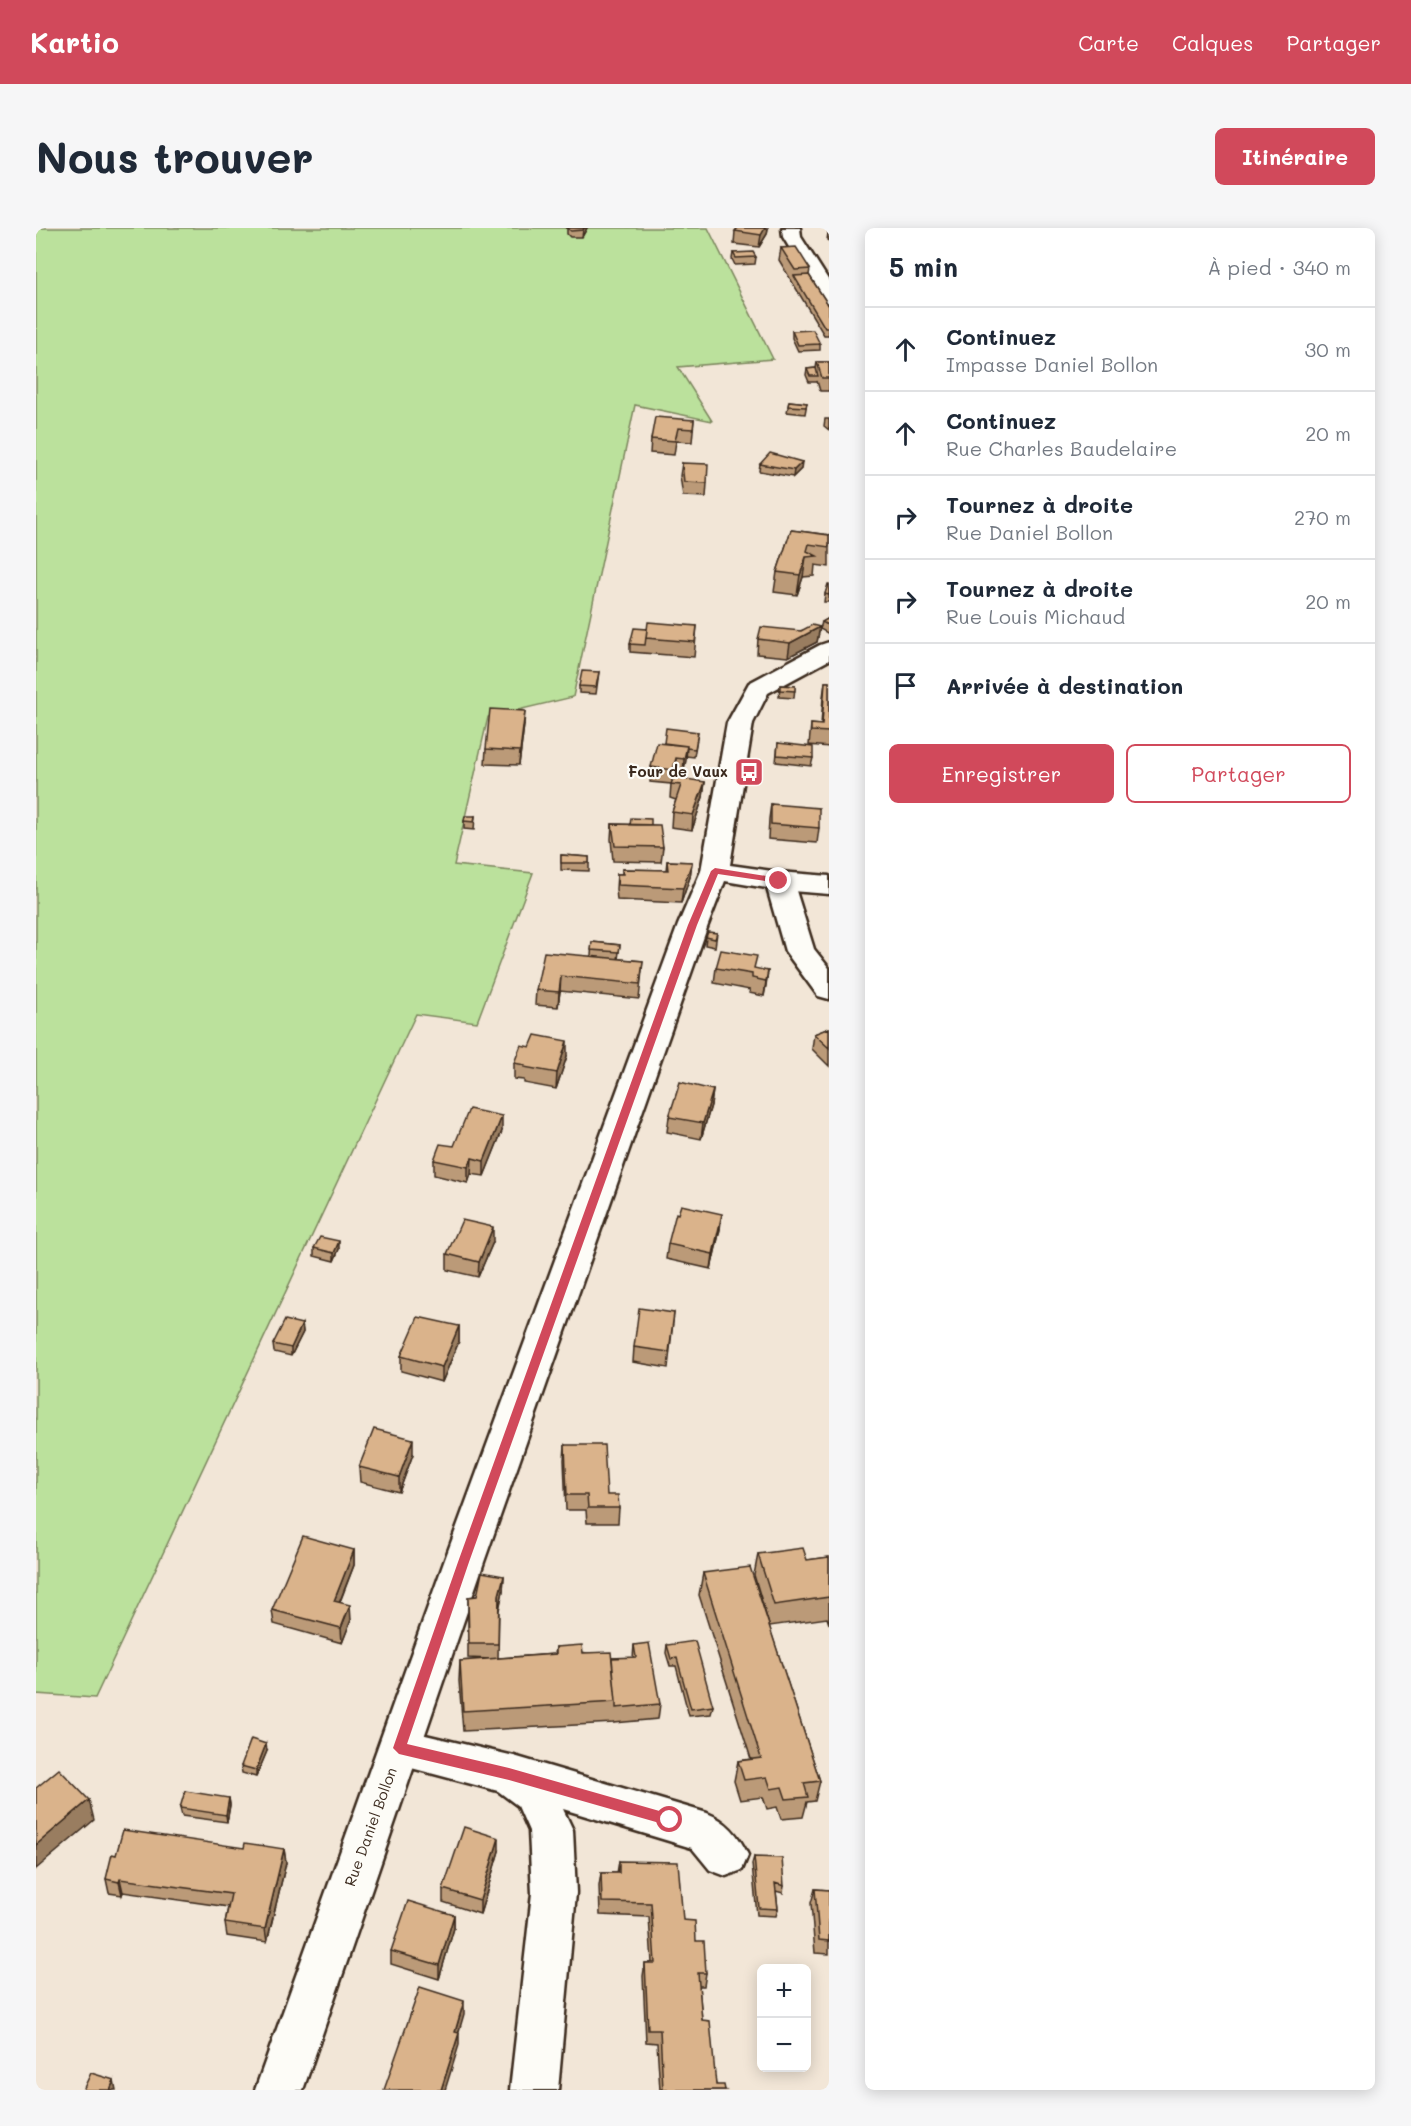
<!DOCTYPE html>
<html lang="fr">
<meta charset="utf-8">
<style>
:root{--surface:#fff;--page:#f6f6f7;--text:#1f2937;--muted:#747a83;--line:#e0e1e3;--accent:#d1495b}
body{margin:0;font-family:Mali,sans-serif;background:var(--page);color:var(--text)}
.controls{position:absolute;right:18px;bottom:18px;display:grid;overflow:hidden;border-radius:9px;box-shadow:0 3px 15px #0003}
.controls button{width:54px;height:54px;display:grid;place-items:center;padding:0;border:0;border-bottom:2px solid var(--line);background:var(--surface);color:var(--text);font:30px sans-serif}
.stop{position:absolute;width:18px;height:18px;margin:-14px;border:4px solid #d1495b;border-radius:50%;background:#fff}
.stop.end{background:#d1495b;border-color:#fff;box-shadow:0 2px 6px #0008}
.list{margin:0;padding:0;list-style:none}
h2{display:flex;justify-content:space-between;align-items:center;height:78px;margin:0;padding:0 24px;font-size:26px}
h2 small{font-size:20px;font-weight:400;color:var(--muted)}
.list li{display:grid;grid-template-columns:39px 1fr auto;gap:18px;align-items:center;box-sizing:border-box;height:84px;padding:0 24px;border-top:2px solid var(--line)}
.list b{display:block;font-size:22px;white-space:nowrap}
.list p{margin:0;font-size:20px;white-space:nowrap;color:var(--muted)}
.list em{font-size:20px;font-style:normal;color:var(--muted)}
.actions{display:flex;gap:12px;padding:18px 24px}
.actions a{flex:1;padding:14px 0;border:2px solid var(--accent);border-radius:9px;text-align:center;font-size:21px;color:var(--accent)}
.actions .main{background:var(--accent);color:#fff}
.icon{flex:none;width:33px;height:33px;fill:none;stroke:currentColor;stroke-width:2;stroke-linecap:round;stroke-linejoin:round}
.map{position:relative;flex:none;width:793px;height:1862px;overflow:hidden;border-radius:9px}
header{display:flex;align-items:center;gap:36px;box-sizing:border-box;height:84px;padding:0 30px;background:var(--accent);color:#fff}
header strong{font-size:28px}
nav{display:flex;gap:33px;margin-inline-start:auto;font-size:21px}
.intro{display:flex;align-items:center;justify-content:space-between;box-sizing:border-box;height:144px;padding:0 36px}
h1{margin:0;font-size:42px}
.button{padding:15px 27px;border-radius:9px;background:var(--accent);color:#fff;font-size:21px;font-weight:700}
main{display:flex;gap:36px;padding:0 36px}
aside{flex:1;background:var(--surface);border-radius:9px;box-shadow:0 3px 15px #0003}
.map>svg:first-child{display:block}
.green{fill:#bbe19c;stroke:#7b865d;stroke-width:1.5}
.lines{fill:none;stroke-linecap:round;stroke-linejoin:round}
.street-casing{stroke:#3b2a1e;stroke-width:5}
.secondary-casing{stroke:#3b2a1e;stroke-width:5}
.street{fill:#fdfcf7;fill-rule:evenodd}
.secondary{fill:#fdfcf7;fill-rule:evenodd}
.wall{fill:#bb9a78;stroke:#3b2a1e;stroke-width:1.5}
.shaded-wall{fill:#997d61;stroke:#3b2a1e;stroke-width:1.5}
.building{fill:#dab38b;stroke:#3b2a1e;stroke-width:1.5}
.route{fill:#d1495b}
.labels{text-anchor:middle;stroke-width:4.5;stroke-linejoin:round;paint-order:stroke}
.poi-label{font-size:15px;font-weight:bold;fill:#3b2a1e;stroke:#fdfcf7;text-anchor:end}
.street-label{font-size:15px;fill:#3b2a1e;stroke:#fdfcf7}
</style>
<header>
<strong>Kartio</strong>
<nav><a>Carte</a><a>Calques</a><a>Partager</a></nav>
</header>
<div class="intro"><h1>Nous trouver</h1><a class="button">Itinéraire</a></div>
<main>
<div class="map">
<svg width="793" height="1862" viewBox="0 0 793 1862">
<rect width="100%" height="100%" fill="#f2e6d7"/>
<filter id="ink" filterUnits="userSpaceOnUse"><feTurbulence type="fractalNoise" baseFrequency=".0167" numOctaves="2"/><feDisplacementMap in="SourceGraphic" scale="12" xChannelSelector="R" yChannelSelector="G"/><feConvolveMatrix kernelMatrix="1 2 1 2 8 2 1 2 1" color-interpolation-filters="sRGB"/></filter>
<g filter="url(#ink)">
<path class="green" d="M0 0H672L737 131 642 139 676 193 599 177 537 469 452 489 418 637 497 645 441 794 380 786 59 1470 0 1466Z"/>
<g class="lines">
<g class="street-casing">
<path id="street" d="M743 644 753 647 757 653 778 721 793 740V771L782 768 749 723 729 653 733 647Z
M364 1501 478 1528 671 1585C691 1593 703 1607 712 1627L706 1642 690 1648 674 1642 656 1620 527 1581 537 1602 540 1665 522 1862H474L496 1665 493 1603 482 1578 462 1563 349 1533 343 1520 349 1507Z"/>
</g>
<g class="secondary-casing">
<path id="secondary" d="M746 0H764L765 9 793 53V75L786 73 783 69 747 9Z
M793 414V432L732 465 717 495 694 637 743 644 793 648V666L743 662 689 653 672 697 448 1334 267 1862H219L408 1334 642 697 665 643 691 495 713 455 784 417Z"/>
</g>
<use href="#street" class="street"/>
<use href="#secondary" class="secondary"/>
</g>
<path class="wall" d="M531 0H551L546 9H534L531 6Z
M702 0H732L731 6 723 19 698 16 699 3Z
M792 5H793V13L791 12Z
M745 20 774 41 773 47 793 78V107H788L743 32Z
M697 25 720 29 719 36 699 37 696 31Z
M756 103 784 116V122L762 123 756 110Z
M781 134H793V163H784L781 153V154H773L770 147 771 141 780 140Z
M753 173 771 175 769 186 751 184Z
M789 191H793V202L788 198Z
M658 192 656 214 640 213 638 227 614 225 615 211Z
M646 235 671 255 670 269 647 268 644 248Z
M724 236 765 241 757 249 723 243Z
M755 302 793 307V339L779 337 778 348 767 349 761 367 738 364 741 344Z
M793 356V374H788L789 366Z
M793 390V406L784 401 786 394Z
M661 398 658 429 594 424V416L611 401Z
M784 399 781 414 752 429 721 426 722 411Z
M563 444 560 466 543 465V458Z
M789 454H793V519L773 517 775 496 785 497 787 469Z
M744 457 759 458 758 470 743 469Z
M488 497 483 537 449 536 450 521Z
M662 504 658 529 650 528 647 545H639L637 551 669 554 667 569 656 602 635 599 636 584 640 572 634 570 635 556 614 554 615 539 628 515Z
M742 515 777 530 775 538 740 534Z
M735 576 783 600 781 615 732 611 733 591Z
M439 588 438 602 428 601V593Z
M576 596 615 597 627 619 625 634 577 633 575 611Z
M525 627 553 629V643L525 642Z
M631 633 656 634 654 649 645 675 581 672 580 661 581 646H586V641L630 642Z
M681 705 679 719 669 717 670 709Z
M556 714 584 717 582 731 607 733 603 771 524 763 522 779 499 777 500 762 555 728Z
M680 740 732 743 728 768 713 765 714 762 678 755Z
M793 800V838L776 821 778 806Z
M531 828 520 861 488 855V852L478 851V835Z
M677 862 675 877 665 911 631 904 633 889Z
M466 903 448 948 435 946 432 955 398 947V932L418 918Z
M684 1001 675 1041 630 1031 632 1016Z
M457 1014 442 1049 411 1042V1026Z
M278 1020 303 1021 298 1033 278 1028Z
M638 1085 632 1140 597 1134 598 1119Z
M266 1096 267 1104 255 1128 238 1124 237 1116Z
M423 1098V1113L406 1154 365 1143V1128Z
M529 1217 571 1267 583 1280 582 1295H551L550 1282H530L528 1232Z
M377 1226 363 1264 324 1254 323 1239Z
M318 1322V1337L304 1374 315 1392 306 1415 238 1396 236 1382Z
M722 1326 771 1332 793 1329V1396L791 1390 733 1398 784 1553 779 1573 771 1574 767 1589 745 1591 741 1579 731 1581 727 1569 704 1572 698 1553 702 1533 715 1531 663 1367 667 1345 733 1397 718 1347Z
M468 1348 467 1363 463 1381 462 1430 519 1426 520 1419 576 1430H597L598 1417 624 1476 622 1491 578 1495 427 1503 423 1453 424 1433 455 1431 432 1430V1369L441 1368Z
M631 1417 677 1478 675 1486 653 1488 640 1438H634L630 1425Z
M231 1523 220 1549 206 1545 205 1538Z
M193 1570 194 1577 191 1594 146 1588 144 1580Z
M208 1620 248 1621 250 1635 231 1714 191 1708 189 1695 192 1679 87 1664 86 1667 73 1665 70 1651 80 1627Z
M463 1623 444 1686 407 1674V1661Z
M718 1629 748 1658 747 1665 740 1663 742 1681 740 1688 721 1687 716 1636Z
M583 1633 647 1692 660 1713 670 1745 668 1758H663L666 1792 680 1857 689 1862H624L621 1815 610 1814 607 1748 609 1735H616L613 1689 564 1687 563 1658 565 1645H581Z
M779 1661 793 1662V1726L779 1725 775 1675Z
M418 1687V1700L403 1751 355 1736V1723Z"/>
<path class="shaded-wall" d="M548 0H551L546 9 547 2Z
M729 0H732L731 6 723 19 725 7Z
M766 234 765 241 757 249 758 242Z
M770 329 767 349 761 367 764 347Z
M784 399 781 414 752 429 754 415Z
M489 483 488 497 483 537 484 523Z
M651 518 650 533 647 545 648 531Z
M640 530 639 545 636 556 637 542Z
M669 554 667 569 656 602 657 587Z
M656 634 654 649 645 675 647 660Z
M732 743 730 758 728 768 730 753Z
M525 748 524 763 522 779 523 764Z
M531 813V828L520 861 521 845Z
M677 862 675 877 665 911 667 895Z
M466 888V903L448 948V933Z
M436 930 435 946 432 955V939Z
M686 986 684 1001 675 1041 677 1026Z
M457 999V1014L442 1049 443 1034Z
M303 1013V1021L298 1033V1025Z
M266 1096 267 1104 255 1128V1120Z
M423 1098V1113L406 1154V1139Z
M377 1211V1226L363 1264V1249Z
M318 1322V1337L298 1388V1373Z
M468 1348 467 1363 463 1382V1367Z
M314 1377 315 1392 306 1415 305 1400Z
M230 1516 231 1523 220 1549V1542Z
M193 1570 194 1577 191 1594 190 1587Z
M53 1572 58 1592 0 1641V1617Z
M463 1610V1623L444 1686V1672Z
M248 1621 250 1635 231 1714 229 1701Z
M84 1651 87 1664 86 1667 83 1654Z
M418 1687V1700L403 1751V1737Z
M428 1773V1786L419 1817V1804Z
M423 1805V1817L409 1862H405Z
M78 1852 80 1862H74Z"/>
<path class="building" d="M531 0H548L547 2 535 3Z
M702 0H729L725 7 699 3Z
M760 19 774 41 759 42 745 20Z
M717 24 720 29 700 30 697 25Z
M773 47 793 78V100H789L758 48Z
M777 102 784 116 762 117 756 103Z
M781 134H793V150H786Z
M780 140 782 148H774L771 141Z
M753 173 771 175 770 179 752 178Z
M619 189 658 192 657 201 642 200 639 213 615 211Z
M734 225 766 234 758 242 724 236Z
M646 235 672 236 671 255 648 254Z
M755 302 793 307V319L773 316 771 323 781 328 770 329 764 347 741 344Z
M792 356H793V367L789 366Z
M793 390V398L786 394Z
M612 394 661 398 659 414 610 410Z
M776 397 784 399 754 415 722 411 725 399 765 403Z
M598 400 611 401 609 417 594 416Z
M546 443 563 444 560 459 543 458Z
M789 454H793V504L775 503V496L786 497Z
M744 457 759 458V463L744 462Z
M454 481 489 483 484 523 450 521Z
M630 500 662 504 659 521 651 520V518L628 515Z
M621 515 651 518 648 531 640 530 637 542 615 539Z
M742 515 777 519V530L741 527Z
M638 549 669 554 657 587 636 584 645 557 635 556Z
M735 576 783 580V600L735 596Z
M429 588H439L438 594 428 593Z
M595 590 615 591V597H594Z
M576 596 624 597 627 619 579 618Z
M525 627 553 629V635H525Z
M631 633 656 634 647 660 582 657 581 646H587L586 641 632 642Z
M672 704 681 705 679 711 670 709Z
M556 714 584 717 583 724 555 722Z
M685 722 721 728 718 740 732 743 730 753 716 750V746L680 740Z
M508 724 607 733 604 756 525 748 523 764 500 762Z
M793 800V820L778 806Z
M499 807 531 813 521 845 488 839 489 837 478 835 485 817 494 819Z
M644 854 677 862 667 895 633 889Z
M433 881 466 888 448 933 436 930 432 939 398 932 404 916 418 918Z
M645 977 686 986 677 1026 632 1016 640 985 642 986Z
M426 992 457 999 443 1034 411 1026Z
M284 1009 303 1013 298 1025 278 1020Z
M603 1080 638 1085 633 1124 598 1119Z
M382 1089 423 1098 406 1139 365 1128Z
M249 1092 266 1096 255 1120 237 1116Z
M338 1201 377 1211 363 1249 323 1239Z
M529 1217H568L571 1267H582L583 1280H552L551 1267H531Z
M267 1308 318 1322 298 1373 314 1377 305 1400 236 1382Z
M767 1320 771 1332 793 1329V1369L738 1377 722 1326Z
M714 1339 784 1553 768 1555 772 1569 750 1571 746 1559 735 1561 731 1549 708 1552 702 1533 725 1530 667 1345Z
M446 1344 468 1348 463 1367 462 1416H433L432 1369 441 1368Z
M659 1413 677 1478 655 1481 641 1430 635 1431 631 1417Z
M613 1415 624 1476 580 1480V1474L576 1430 600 1429 598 1417Z
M546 1417 547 1425 575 1424 580 1474 427 1483 424 1433 520 1426V1419Z
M215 1511 230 1516 220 1542 205 1538Z
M23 1541 53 1572 0 1617V1560Z
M149 1563 193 1570 190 1587 144 1580Z
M428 1599 463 1610 444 1672 407 1661Z
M87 1602 208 1620 209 1615 248 1621 229 1701 189 1695 195 1666 84 1651 83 1654 70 1651 76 1626 80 1627Z
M718 1629 746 1630 748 1658 739 1655 742 1681 723 1680Z
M583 1633 642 1634 647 1692 659 1693 660 1713H668L670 1745H662L666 1792 674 1793 680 1857H688L689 1862H627L624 1802H612L609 1735H619L615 1675 566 1674 565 1645H583Z
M779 1661 793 1662V1713L783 1712Z
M372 1673 418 1687 403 1737 355 1723Z
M384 1759 428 1773 419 1804 423 1805 405 1862H348Z
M55 1845 78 1852 74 1862H47Z"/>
</g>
<path class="route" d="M679 640 743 650 747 653 743 655 682 646 661 697 433 1334 371 1516 473 1540 634 1586 639 1587 641 1592 639 1596 634 1598 473 1552 363 1526 357 1520 422 1334 652 697 675 643Z"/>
<defs>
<g id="bus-square" transform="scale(1.5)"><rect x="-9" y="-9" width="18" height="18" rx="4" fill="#d1495b" stroke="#fdfcf7"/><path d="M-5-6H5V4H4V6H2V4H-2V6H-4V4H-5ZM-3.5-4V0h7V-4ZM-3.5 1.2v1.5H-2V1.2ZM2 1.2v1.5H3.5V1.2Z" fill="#fff"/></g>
</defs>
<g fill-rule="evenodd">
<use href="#bus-square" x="713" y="544"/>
</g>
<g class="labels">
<g class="poi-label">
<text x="692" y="549">Four de Vaux</text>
</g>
<g class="street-label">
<text transform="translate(335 1599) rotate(-70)" y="5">Rue Daniel Bollon</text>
</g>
</g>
</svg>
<div class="controls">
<button>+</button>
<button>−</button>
</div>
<div class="stop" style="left:634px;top:1592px"></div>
<div class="stop end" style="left:743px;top:653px"></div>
</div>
<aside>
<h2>5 min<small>À pied · 340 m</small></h2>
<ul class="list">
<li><svg class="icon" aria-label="ahead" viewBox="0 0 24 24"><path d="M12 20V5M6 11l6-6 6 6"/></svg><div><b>Continuez</b><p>Impasse Daniel Bollon</p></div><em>30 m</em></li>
<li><svg class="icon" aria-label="ahead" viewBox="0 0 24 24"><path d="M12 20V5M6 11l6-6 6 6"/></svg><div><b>Continuez</b><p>Rue Charles Baudelaire</p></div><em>20 m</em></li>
<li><svg class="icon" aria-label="right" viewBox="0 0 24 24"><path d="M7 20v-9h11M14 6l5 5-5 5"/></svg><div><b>Tournez à droite</b><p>Rue Daniel Bollon</p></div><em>270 m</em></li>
<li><svg class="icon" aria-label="right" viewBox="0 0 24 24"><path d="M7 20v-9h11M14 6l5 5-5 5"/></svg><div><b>Tournez à droite</b><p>Rue Louis Michaud</p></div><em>20 m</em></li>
<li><svg class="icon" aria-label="arrive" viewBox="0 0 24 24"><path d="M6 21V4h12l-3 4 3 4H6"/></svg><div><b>Arrivée à destination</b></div></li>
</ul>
<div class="actions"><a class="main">Enregistrer</a><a>Partager</a></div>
</aside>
</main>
